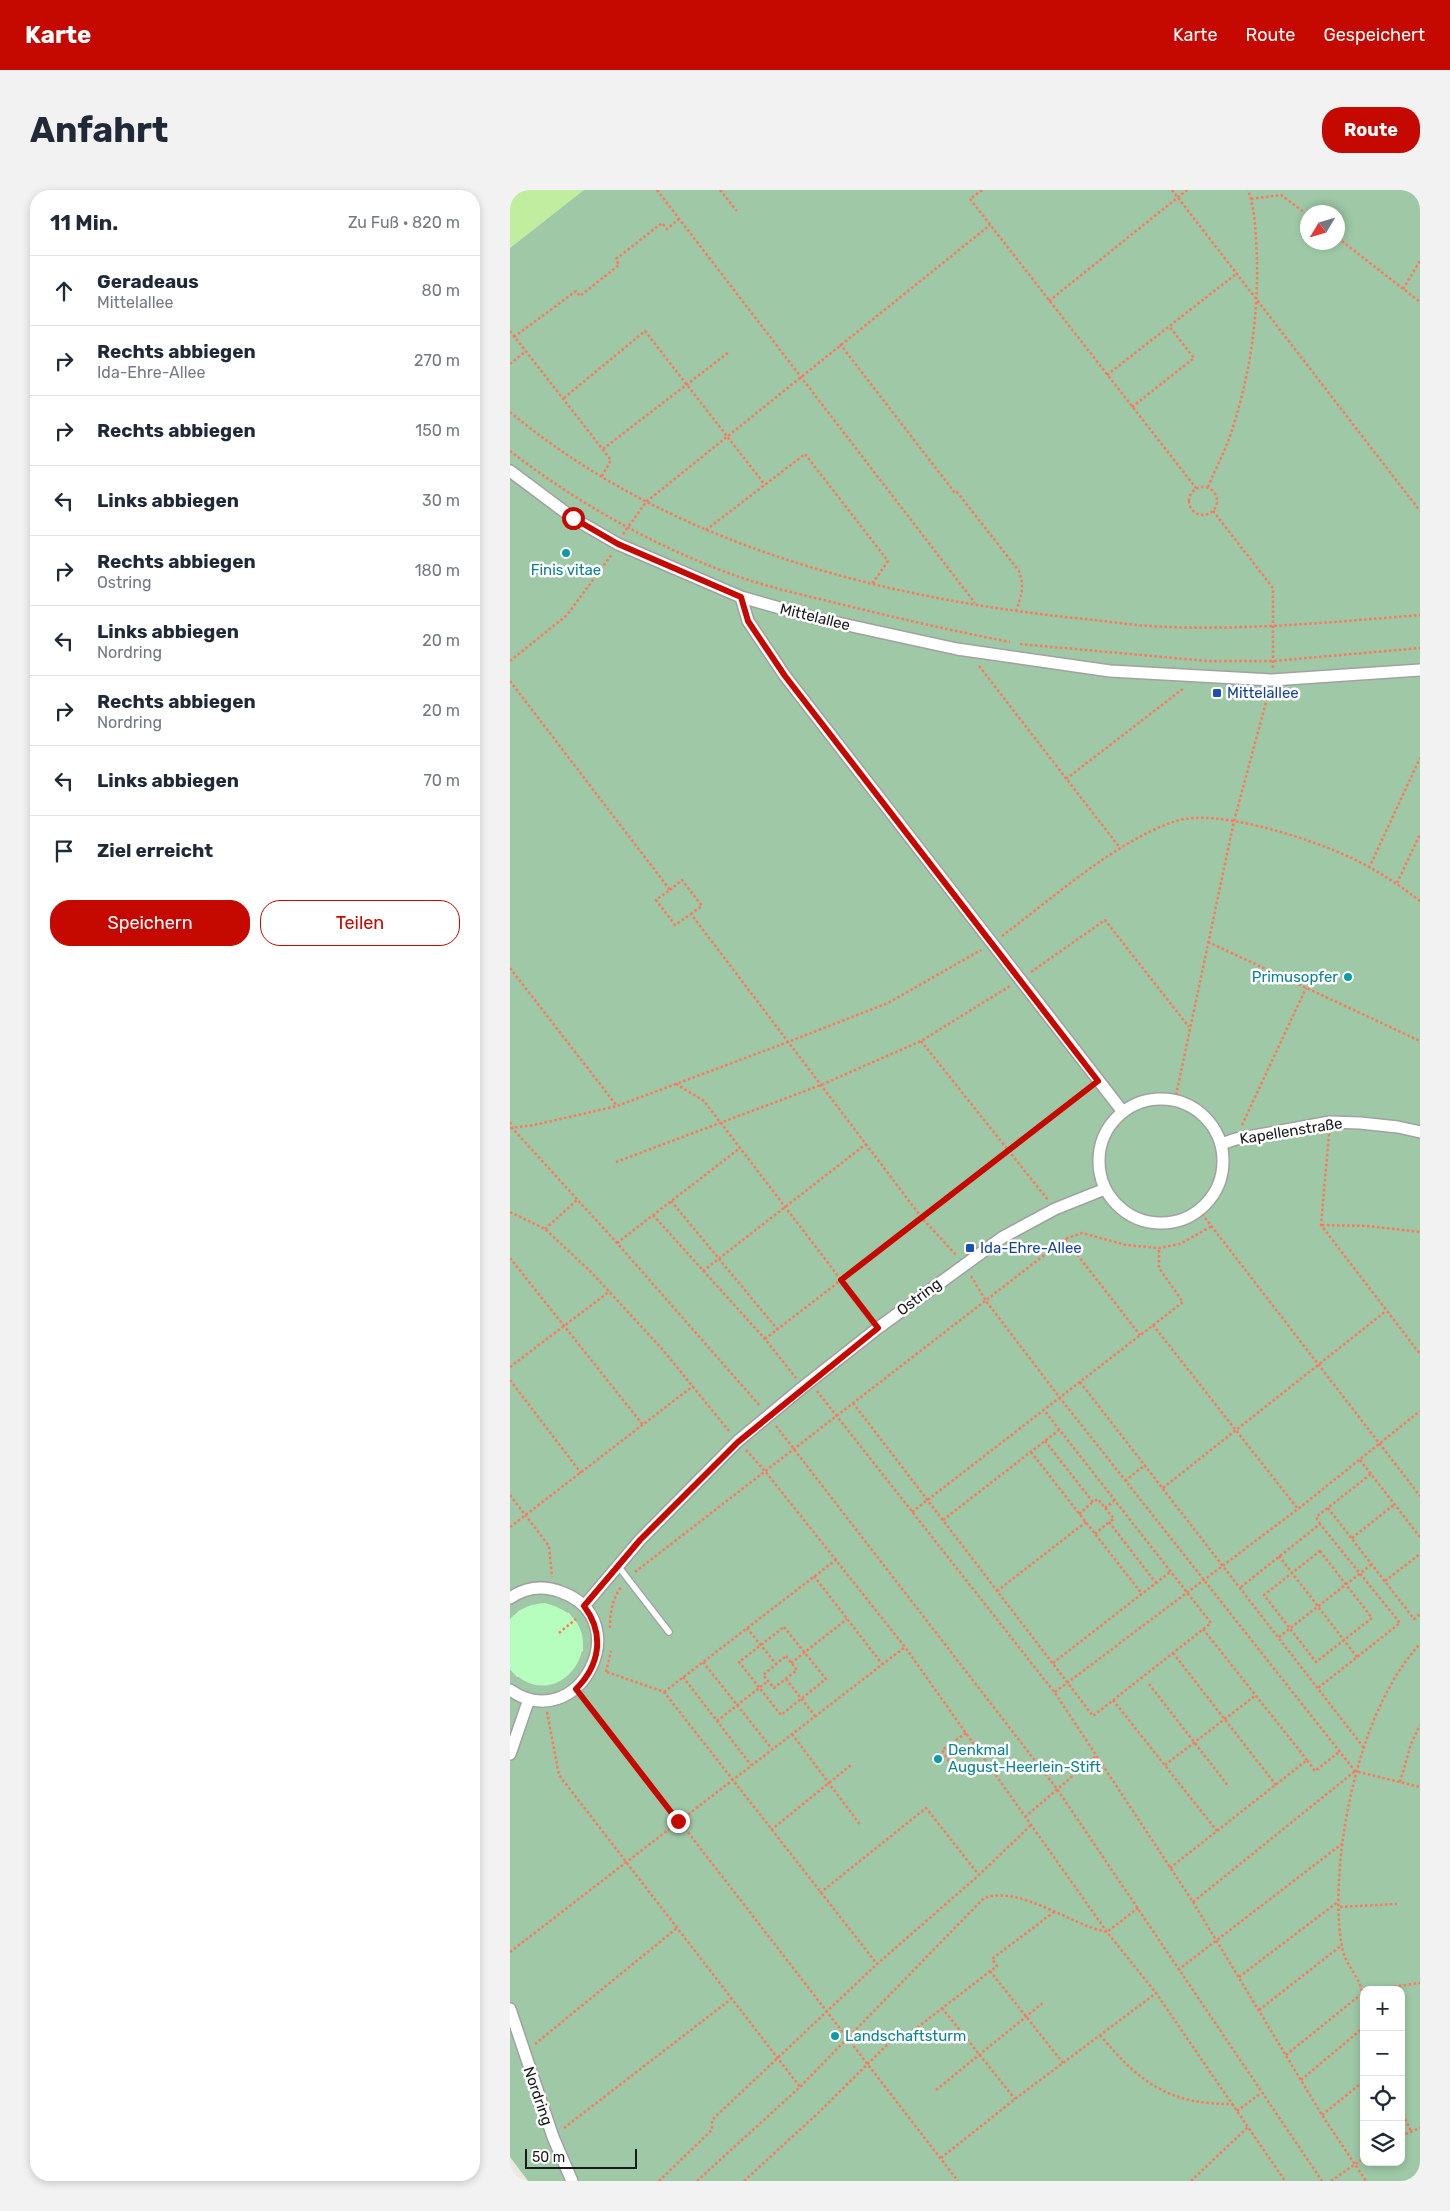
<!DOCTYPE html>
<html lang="de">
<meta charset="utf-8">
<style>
:root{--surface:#fff;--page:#f2f2f3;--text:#1f2937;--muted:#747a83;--line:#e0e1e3;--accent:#c50900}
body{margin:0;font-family:Rubik,sans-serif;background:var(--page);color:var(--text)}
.controls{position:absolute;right:15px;bottom:15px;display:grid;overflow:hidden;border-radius:10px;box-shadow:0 2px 8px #0003}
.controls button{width:45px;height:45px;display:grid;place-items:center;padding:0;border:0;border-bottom:1px solid var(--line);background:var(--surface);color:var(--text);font:25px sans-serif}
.compass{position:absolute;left:790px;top:15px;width:45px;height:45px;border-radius:50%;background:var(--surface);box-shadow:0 2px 8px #0003;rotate:232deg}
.scale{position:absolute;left:15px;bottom:12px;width:112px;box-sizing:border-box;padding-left:5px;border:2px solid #1a1a1a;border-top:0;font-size:14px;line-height:18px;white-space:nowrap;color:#1a1a1a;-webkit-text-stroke:4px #fff;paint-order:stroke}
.stop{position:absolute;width:15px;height:15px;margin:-11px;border:4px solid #c50900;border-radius:50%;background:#fff}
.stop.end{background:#c50900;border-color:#fff;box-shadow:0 1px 5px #0008}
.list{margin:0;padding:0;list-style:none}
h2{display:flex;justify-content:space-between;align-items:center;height:65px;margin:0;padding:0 20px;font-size:21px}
h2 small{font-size:16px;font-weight:400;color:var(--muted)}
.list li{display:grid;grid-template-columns:32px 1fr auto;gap:15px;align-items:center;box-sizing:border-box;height:70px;padding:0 20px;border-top:1px solid var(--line)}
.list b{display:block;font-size:19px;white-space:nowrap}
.list p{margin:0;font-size:16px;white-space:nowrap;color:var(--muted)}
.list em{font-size:16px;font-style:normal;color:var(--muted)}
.actions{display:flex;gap:10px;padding:15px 20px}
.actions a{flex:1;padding:11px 0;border:1px solid var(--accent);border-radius:20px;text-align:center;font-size:18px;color:var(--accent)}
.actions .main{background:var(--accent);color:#fff}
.icon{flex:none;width:28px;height:28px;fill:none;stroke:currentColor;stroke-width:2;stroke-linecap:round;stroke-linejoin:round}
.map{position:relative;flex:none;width:910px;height:1991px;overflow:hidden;border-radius:20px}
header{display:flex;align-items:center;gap:30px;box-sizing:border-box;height:70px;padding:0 25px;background:var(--accent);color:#fff}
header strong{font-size:24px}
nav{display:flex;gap:28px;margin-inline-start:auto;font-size:18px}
.intro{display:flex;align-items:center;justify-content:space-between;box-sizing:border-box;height:120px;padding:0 30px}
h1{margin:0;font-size:35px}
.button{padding:12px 22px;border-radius:20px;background:var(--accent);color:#fff;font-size:18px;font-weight:700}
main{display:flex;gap:30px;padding:0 30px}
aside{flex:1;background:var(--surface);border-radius:20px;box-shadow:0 2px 8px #0003}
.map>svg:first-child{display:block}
.grass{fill:#c1ed9f}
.cemetery{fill:#9ec8a6;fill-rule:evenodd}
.park{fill:#b5febe}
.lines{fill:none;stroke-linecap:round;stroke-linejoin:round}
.service-casing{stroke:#a1a1a1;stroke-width:8}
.minor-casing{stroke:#a1a1a1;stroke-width:14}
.path{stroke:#ff765e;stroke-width:2.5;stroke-dasharray:2.5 2.5;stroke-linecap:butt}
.service{stroke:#fff;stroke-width:5.5}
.minor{stroke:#fff;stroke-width:11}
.route{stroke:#c50900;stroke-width:6}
.culture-dot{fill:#0f9aa8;stroke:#fff;stroke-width:2}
.transit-dot{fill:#1a4fb4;stroke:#fff;stroke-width:2}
.labels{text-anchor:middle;stroke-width:5;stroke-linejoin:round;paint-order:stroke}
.culture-label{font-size:15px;fill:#0d838f;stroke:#fff;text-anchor:start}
.street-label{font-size:15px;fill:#1a1a1a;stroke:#fff}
.transit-label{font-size:15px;fill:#164399;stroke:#fff;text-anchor:start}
</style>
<header>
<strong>Karte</strong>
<nav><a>Karte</a><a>Route</a><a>Gespeichert</a></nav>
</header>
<div class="intro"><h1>Anfahrt</h1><a class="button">Route</a></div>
<main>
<aside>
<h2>11 Min.<small>Zu Fuß · 820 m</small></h2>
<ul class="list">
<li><svg class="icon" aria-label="ahead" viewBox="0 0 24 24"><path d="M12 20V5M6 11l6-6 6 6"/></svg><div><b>Geradeaus</b><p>Mittelallee</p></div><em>80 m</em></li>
<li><svg class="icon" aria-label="right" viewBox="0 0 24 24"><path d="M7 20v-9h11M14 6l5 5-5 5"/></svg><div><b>Rechts abbiegen</b><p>Ida-Ehre-Allee</p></div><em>270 m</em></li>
<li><svg class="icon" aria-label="right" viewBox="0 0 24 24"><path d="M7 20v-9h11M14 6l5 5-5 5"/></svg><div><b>Rechts abbiegen</b></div><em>150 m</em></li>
<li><svg class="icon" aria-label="left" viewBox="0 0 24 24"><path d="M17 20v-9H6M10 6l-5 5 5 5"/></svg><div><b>Links abbiegen</b></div><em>30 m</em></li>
<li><svg class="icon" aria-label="right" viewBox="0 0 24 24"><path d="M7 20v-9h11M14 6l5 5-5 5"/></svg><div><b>Rechts abbiegen</b><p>Ostring</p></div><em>180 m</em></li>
<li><svg class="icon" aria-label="left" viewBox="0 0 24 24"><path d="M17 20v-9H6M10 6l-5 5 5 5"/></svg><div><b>Links abbiegen</b><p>Nordring</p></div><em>20 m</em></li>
<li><svg class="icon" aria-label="right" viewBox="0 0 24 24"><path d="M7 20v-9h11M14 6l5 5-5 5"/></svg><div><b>Rechts abbiegen</b><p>Nordring</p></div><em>20 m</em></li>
<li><svg class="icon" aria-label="left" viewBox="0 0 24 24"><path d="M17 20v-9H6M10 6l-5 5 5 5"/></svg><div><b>Links abbiegen</b></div><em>70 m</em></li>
<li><svg class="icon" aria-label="arrive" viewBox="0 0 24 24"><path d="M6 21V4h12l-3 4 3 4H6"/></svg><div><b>Ziel erreicht</b></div></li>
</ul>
<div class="actions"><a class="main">Speichern</a><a>Teilen</a></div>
</aside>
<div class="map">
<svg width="910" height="1991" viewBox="0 0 910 1991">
<rect width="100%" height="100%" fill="#ede9de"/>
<path class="grass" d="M0 0H74L0 58Z"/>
<path class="cemetery" d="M74 0H910V1991H18L0 1967V1479L7 1487 73 1461C73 1445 69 1436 59 1423L10 1420 0 1429V58ZM798 22H828V52H798ZM854 1800H891V1972H854Z"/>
<path class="park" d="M35 1413C115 1433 51 1535 0 1479V1429C11 1418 20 1414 35 1413Z"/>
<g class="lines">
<g class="service-casing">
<path id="service" d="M108 1376 159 1442"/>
</g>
<g class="minor-casing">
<path id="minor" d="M0 281 63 328 108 354 231 407 305 428 447 459 600 481 762 490 910 480
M231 407 238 431 275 486 613 922
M589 971a62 62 0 1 1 124 0a62 62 0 1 1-124 0Z
M711 954 726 949 820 932 850 933 888 937 910 942
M0 1408C16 1397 33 1395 51 1402 129 1430 68 1547 0 1500
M74 1416 130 1350 228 1251 293 1197 368 1138 493 1047 545 1019 595 999
M0 1564 19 1509
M0 1819 43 1947 62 1991"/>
</g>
<path class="path" d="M147 0 465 413
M210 0 227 21
M472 0 460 9 686 298
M662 0 910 321
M907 0 910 2
M741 9 771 5 798 25
M828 48 910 112
M893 99 910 71
M539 111 677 0
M0 141 101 270 91 288
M4 147 66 101 70 106 109 75 106 69 152 33 157 39 170 28
M330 154 445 303 447 302 509 381C515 397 511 406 506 421
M0 174 16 161
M597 185 726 84
M54 208 135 141 255 295
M622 217 684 168 659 136
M0 222C160 355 372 409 575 429 602 432 629 436 656 437 741 440 825 432 910 425
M93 259 219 162
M0 261C66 312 142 355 221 384 256 397 294 405 330 414 387 428 443 441 500 452
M679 311a14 14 0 1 1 28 0a14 14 0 1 1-28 0Z
M698 297C706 277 717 258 723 237 740 183 748 129 747 72 746 49 746 22 738 0
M703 321 763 398V479
M196 340 295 264 378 371 362 394
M113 344 136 312 480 35
M510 454 697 471H763L910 458
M0 471 57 425 102 364
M469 476 610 658
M0 491 160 700 146 710 165 735 181 724 412 1028 446 1065
M556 589 674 498
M859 678 910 568
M887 693 910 644
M160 700 172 690 192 716 181 724
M492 746C543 708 607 650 666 631 706 618 797 648 835 665 862 677 887 693 910 711
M698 752 910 851
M0 778 107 916
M521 782 595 730 679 837
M411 851 538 1010
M166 894 194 911 361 1129
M665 910 724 631 759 501
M0 932 3 939 107 1053 250 1216
M732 935 796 798
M0 938 24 935 107 916 278 852 378 813 471 760
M819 944 811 1035 910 1164
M106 972 311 895 411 851 500 796
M161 1011 268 1140
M689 1020 910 1306
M0 1022 35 1039 81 1082 153 1160 219 1241
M143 1025 255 1149 286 1188
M812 1035 858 1036 910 1042
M35 1039 67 1010
M555 1049 630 1145
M107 1053 230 958
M0 1068 133 1235
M193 1081 356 954
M461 1086 476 1111 550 1208 845 1581 910 1597
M643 1135 788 1319
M255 1149 579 898
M0 1177 100 1101
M0 1190 71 1283
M570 1192 854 1558
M307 1201 545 1503 683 1712 812 1925 856 1991
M343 1213 583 1526 701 1433 534 1220
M266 1236 547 1599 812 1991
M535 1251 583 1312 588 1309 604 1329 599 1332 646 1393
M236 1260 255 1281 395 1457 597 1742 646 1803 775 1991
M521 1262 632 1404
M850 1270 910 1347
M615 1291 635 1275
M653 1298 876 1121
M0 1305 39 1356 42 1387
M595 1318 604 1311
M818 1318 904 1429 910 1424
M402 1322 673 1112 649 1078V1058
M569 1324 583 1312
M433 1330 549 1240
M810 1334 806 1327 861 1284
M0 1337 183 1196
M585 1344 599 1332
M842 1348 885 1314
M810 1361 862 1428 806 1472 754 1405Z
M769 1366 847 1467
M125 1382 555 1049 572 1043 616 1055 649 1058 670 1054 702 1036
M304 1386 372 1474
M875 1391 910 1364
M731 1397 810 1334 890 1433 808 1498
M487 1401 576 1332
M274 1437 316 1489 271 1525 229 1472Z
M100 1438C100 1423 102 1410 111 1397
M237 1438 266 1474
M693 1439 797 1570
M49 1443 66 1429
M769 1447 862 1374
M663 1463 766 1595
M276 1466 287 1480 264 1498 253 1485Z
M193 1472 262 1559
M281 1473 337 1429
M543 1473 660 1382
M96 1482 101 1461
M97 1482 154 1502 367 1774
M173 1487 241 1575
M276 1489 305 1526
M639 1494 719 1597
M154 1502 327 1369
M545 1502 788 1319 910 1221
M74 1508 448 1991
M603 1510 707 1641
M37 1522 49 1585 290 1897
M207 1531 258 1491
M456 1543 432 1560 438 1570 463 1553
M282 1544 351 1636
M655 1575 746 1505
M890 1592 901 1554 910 1535
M515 1627 586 1566
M261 1640 341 1575
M660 1678 797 1570 805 1581 829 1562
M310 1703 416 1618 469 1685
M683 1712 844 1582
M830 1717 887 1714
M0 1762 395 1457
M668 1780 833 1653
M480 1781 553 1873
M729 1787 829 1711
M859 1800 910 1793
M854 1816C853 1811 853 1806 852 1801 849 1788 840 1779 835 1767 831 1758 830 1743 829 1733 824 1649 851 1517 910 1454
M432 1818 505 1909
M749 1820 832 1755
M590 1845C629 1892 659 1915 723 1914
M25 1854 167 1738
M776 1865 854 1802
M791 1890 854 1837
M426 1900 534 1812
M891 1920 901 1941
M727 1921 751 1903
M812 1925 854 1891
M54 1938 221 1809
M891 1946 910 1938
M431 1968 505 1909 646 1803
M149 1991 202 1940V1930L367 1774 469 1685 521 1635
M187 1991 290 1897 474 1708C510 1695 561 1735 597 1742L628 1718
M234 1991 306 1925 384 1848 391 1850 487 1776 482 1769 544 1722
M681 1991 738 1937
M821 1991 854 1968"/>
<use href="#service" class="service"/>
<use href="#minor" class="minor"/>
</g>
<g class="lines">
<path class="route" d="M63 328 108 354 231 407 238 431 275 486 588 891 331 1090 368 1138 228 1252 130 1350 74 1416C95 1444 90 1475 66 1499L168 1631"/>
</g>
<g class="culture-dot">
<circle cx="56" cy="363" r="5"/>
<circle cx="838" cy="787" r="5"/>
<circle cx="428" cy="1569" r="5"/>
<circle cx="325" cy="1846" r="5"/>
</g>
<g class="transit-dot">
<rect x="702" y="498" width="10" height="10" rx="2.5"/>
<rect x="455" y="1053" width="10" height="10" rx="2.5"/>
</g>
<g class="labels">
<g class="culture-label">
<text x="56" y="385" text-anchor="middle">Finis vitae</text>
<text x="828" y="792" text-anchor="end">Primusopfer</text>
<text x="438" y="1565">Denkmal<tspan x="438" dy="17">August-Heerlein-Stift</tspan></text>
<text x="335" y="1851">Landschaftsturm</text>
</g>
<g class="street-label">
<text transform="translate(305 427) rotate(14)" y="5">Mittelallee</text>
<text transform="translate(781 941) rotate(-9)" y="5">Kapellenstraße</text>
<text transform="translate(409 1107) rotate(-37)" y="5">Ostring</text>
<text transform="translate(28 1906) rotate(71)" y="5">Nordring</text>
</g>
<g class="transit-label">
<text x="717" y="508">Mittelallee</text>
<text x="470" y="1063">Ida-Ehre-Allee</text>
</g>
</g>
</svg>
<div class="controls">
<button>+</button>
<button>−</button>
<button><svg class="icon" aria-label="locate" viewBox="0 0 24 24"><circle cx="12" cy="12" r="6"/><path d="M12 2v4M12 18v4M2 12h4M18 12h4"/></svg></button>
<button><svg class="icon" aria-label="layers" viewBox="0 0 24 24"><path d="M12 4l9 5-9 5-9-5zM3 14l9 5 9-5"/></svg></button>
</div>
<svg class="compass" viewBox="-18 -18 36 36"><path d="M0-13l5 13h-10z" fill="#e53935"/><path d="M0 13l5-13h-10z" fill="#747a83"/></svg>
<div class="scale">50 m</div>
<div class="stop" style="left:63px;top:328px"></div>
<div class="stop end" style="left:168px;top:1631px"></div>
</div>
</main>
